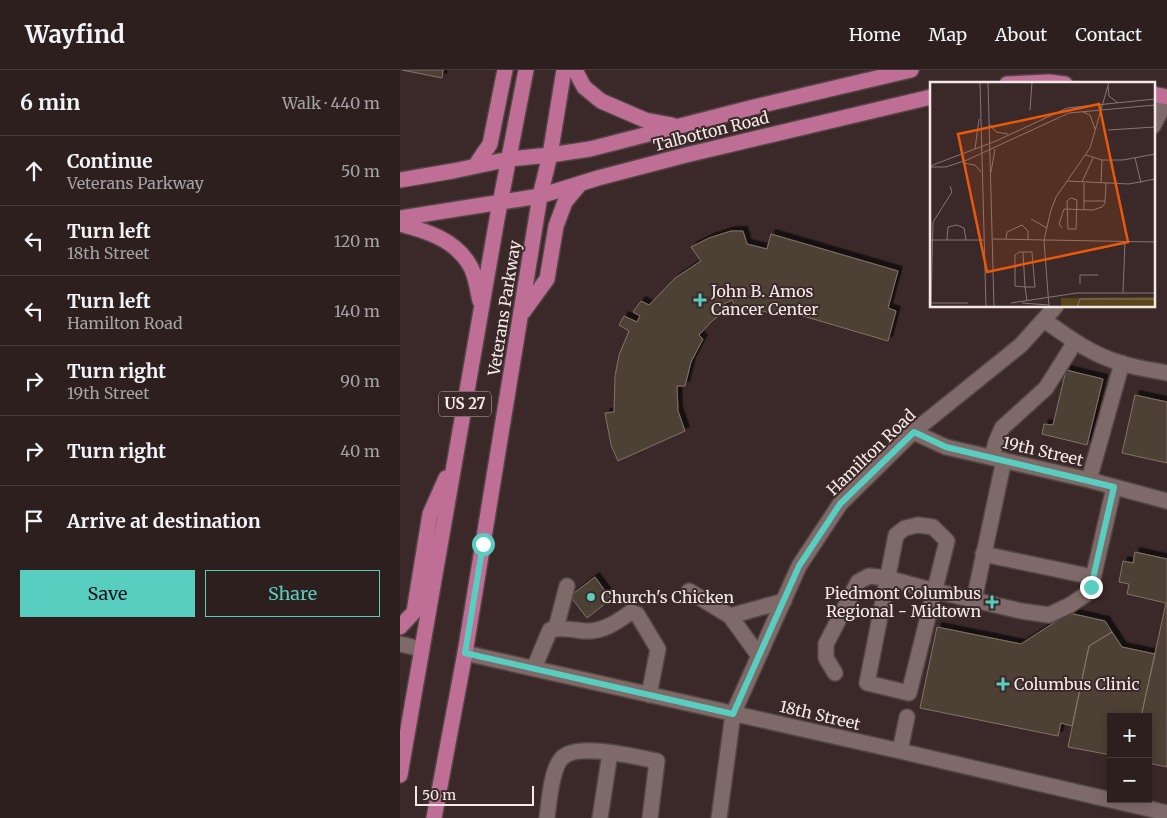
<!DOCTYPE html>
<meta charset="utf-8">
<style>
:root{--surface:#2c1f1e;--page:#342727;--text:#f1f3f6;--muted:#a6a2a4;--line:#483d3c;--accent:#58cec0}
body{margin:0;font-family:Merriweather,serif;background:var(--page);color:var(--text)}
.controls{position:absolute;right:15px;bottom:15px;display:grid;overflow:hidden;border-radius:0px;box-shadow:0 2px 12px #0003}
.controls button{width:45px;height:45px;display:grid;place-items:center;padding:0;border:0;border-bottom:1px solid var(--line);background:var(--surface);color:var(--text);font:25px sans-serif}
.scale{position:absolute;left:15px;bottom:12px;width:119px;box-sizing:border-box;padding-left:5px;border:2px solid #f5e9e8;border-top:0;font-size:14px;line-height:18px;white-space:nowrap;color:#f5e9e8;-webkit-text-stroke:4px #3a2928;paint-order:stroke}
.stop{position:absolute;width:15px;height:15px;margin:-11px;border:4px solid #58cec0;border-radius:50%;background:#fff}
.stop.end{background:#58cec0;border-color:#fff;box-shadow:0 1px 5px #0008}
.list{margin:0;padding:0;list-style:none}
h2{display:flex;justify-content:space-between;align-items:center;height:65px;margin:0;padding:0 20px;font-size:21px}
h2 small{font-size:16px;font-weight:400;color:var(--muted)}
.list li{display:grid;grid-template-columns:32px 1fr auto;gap:15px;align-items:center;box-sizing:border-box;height:70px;padding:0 20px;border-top:1px solid var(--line)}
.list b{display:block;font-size:19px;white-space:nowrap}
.list p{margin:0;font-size:16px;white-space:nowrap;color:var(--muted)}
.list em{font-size:16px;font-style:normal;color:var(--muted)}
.actions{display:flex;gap:10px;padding:15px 20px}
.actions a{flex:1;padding:11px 0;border:1px solid var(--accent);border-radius:0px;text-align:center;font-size:18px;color:var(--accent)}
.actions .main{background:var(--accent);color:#111}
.icon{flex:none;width:28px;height:28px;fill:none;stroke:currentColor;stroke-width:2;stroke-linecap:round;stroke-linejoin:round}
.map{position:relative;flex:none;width:767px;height:748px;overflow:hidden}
header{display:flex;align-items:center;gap:30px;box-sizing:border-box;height:70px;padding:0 25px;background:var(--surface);border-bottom:1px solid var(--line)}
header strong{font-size:24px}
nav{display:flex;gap:28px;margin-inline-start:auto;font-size:18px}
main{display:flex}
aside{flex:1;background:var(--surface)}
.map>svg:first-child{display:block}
.building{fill:#4e3f36;stroke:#837368;filter:url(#shadow)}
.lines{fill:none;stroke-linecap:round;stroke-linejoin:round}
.minor-casing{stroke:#544545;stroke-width:18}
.major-casing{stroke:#544545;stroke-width:18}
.minor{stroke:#7f6a6a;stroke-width:15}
.major{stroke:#bf6e96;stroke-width:15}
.route{stroke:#58cec0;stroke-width:6}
.poi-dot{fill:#58cec0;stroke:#3a2928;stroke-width:2}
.labels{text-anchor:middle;stroke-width:4;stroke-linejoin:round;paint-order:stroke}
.shield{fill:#3a2928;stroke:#bdafae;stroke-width:1}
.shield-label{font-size:15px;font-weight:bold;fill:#f5e9e8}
.street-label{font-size:16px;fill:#f5e9e8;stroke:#3a2928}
.poi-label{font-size:16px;fill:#f5e9e8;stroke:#3a2928;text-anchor:start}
.inset-road{fill:none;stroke:#857675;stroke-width:1}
.view{fill:#e8590c;fill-opacity:0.15;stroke:#e8590c;stroke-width:2.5}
.inset-edge{fill:none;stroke:#f5e9e8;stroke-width:2.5}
</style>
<header>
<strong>Wayfind</strong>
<nav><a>Home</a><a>Map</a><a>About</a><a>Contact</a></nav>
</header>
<main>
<aside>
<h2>6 min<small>Walk · 440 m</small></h2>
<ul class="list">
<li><svg class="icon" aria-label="ahead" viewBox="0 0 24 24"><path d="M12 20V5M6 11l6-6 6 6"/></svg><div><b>Continue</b><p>Veterans Parkway</p></div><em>50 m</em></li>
<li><svg class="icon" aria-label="left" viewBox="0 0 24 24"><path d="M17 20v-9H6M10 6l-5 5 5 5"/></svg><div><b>Turn left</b><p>18th Street</p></div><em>120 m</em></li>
<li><svg class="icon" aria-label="left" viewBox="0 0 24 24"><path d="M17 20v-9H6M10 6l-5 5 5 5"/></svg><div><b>Turn left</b><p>Hamilton Road</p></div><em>140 m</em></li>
<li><svg class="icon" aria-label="right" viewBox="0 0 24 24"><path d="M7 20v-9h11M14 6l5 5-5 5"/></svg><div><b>Turn right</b><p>19th Street</p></div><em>90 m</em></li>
<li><svg class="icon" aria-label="right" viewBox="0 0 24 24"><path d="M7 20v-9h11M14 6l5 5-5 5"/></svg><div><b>Turn right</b></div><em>40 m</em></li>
<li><svg class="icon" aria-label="arrive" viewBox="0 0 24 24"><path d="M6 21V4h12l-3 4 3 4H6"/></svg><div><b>Arrive at destination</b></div></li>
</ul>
<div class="actions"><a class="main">Save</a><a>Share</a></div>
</aside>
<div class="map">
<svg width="767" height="748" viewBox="0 0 767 748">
<defs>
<filter id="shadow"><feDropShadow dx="4.5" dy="-4.5" stdDeviation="0" flood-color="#0009"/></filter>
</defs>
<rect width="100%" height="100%" fill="#3a2928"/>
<path class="building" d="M2 0H43L42 8Z
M331 161H343L347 174 367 179 371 164 498 201 488 238 496 241 488 271 386 241 385 247 355 239 338 242 332 230 322 235 325 241 312 251 299 265 303 269 291 292 285 316H277L278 341 285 361 218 391 211 375 205 343 214 342 215 306 219 285 229 261 219 255 224 246 237 252 240 246 233 242 241 231 249 235 275 208 301 191 291 177 309 168Z
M666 300 703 309 687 375 642 364 644 354 653 355Z
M735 325 767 332V393L722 383Z
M735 482 767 489V697L748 693V647H741L766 533 727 524 729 514 719 512 723 491 733 493Z
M195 507 211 529 187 548 170 526Z
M669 543 705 551 712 562 689 576 672 656 661 653 658 666 520 638 537 557 621 574Z
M712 562 722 577 755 584 741 647H711V685L668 677 689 576Z"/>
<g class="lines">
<g class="minor-casing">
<path id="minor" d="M753 56 767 29
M644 250C668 267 692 285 721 293 736 298 752 300 767 303
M513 362 546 377 689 410 767 431
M592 387 596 372 602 358 646 318 675 272
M689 410 722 293
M518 455 533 457 547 471 509 623 467 613 496 465 505 458Z
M583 484 693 507
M289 521 330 546 359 586
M574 530 604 390
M330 546 384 531
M156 558 167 516
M0 574 22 579
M65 583 500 681 767 743
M134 598 150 560C161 557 173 560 185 561 203 562 217 552 231 542L237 544 258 579 249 625
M435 603 426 588V574L458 512 469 506 487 508 535 521 621 541 649 545 670 535 685 525 691 517 714 417
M500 681 507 647
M147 748C149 733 151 699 162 688 177 672 236 687 257 691L250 748
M200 748 210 683
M319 748 333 644 399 496 440 434 513 362 621 275 656 236"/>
</g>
<g class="major-casing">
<path id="major" d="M175 0 184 17 201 31 245 50 272 55
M607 14 649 12 665 14
M753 24 767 27
M75 96 90 74 105 0
M0 110 53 101 109 89 150 85 190 79 354 37 511 0
M0 148 140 126 198 108 286 85 531 27
M0 154C26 161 54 169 69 194 76 204 77 219 80 231
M123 242 147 209 156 156 165 132 181 113
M0 557 14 542 30 444 46 408
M0 705 97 149 126 0
M34 748 65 583 140 126 150 85 164 0"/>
</g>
<use href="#minor" class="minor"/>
<use href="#major" class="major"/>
</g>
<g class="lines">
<path class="route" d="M83 474 65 583 333 644 399 496 440 434 514 362 546 377 714 417 691 517"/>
</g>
<g class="poi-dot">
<path d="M297.5 222.5h5v5h5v5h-5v5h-5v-5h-5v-5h5z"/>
<circle cx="191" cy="527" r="5"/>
<path d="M589.5 524.5h5v5h5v5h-5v5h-5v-5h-5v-5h5z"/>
<path d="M600.5 606.5h5v5h5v5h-5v5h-5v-5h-5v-5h5z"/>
</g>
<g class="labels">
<rect class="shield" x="39" y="321.5" width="52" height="25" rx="4"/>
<g class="shield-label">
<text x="65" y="339">US 27</text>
</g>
<g class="street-label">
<text transform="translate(311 61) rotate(-14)" y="6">Talbotton Road</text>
<text transform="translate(104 238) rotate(-81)" y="6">Veterans Parkway</text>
<text transform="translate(643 381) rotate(13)" y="6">19th Street</text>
<text transform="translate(471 382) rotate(-44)" y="6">Hamilton Road</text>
<text transform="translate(420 645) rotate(13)" y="6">18th Street</text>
</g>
<g class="poi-label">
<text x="311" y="227">John B. Amos<tspan x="311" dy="18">Cancer Center</tspan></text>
<text x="581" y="529" text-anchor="end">Piedmont Columbus<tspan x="581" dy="18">Regional - Midtown</tspan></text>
<text x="201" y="533">Church's Chicken</text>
<text x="614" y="620">Columbus Clinic</text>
</g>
</g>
<g transform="translate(530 12)">
<rect width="225" height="225" fill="#3a2928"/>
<path d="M225 215V225H131V216Z" fill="#5a4719"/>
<path class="inset-road" d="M50 0 56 225M58 0 64 225M178 4 179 14 188 21M100 28 102 0M153 30 160 33 165 47M59 42 66 50 78 52M178 48 225 45M45 67 49 37M156 73 172 78H193L225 72M205 76 211 101M33 81 45 83 51 90M0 84 66 59 137 26 225 17M0 85H16L37 78 139 31 225 23M61 90 65 67M137 99 199 102 225 97M152 100 163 76M154 101V128M171 101 172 78M141 116 147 118 146 147H138L137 119ZM154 119H175M101 137 117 146M132 146 129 142 134 127 163 128 172 125 175 121 176 101M63 157 225 160M76 157 77 150 92 143 98 149V158M0 158H54M17 158 18 145 27 143 34 146 36 158M93 170 95 205 85 204V173L89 170H102L105 205H95L97 219M150 202V193H168M193 211 195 159M0 221H38M81 221 147 211H225M92 221 119 223M1 225 3 140 22 110 20 104M119 225 114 158 121 128 126 115 160 66 179 0M147 225 150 217H225"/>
<path class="view" d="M169 22 198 160 57 190 28 52Z"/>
<rect width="225" height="225" class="inset-edge"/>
</g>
</svg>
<div class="controls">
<button>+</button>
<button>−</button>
</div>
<div class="scale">50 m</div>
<div class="stop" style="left:83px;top:474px"></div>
<div class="stop end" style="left:691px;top:517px"></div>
</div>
</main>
